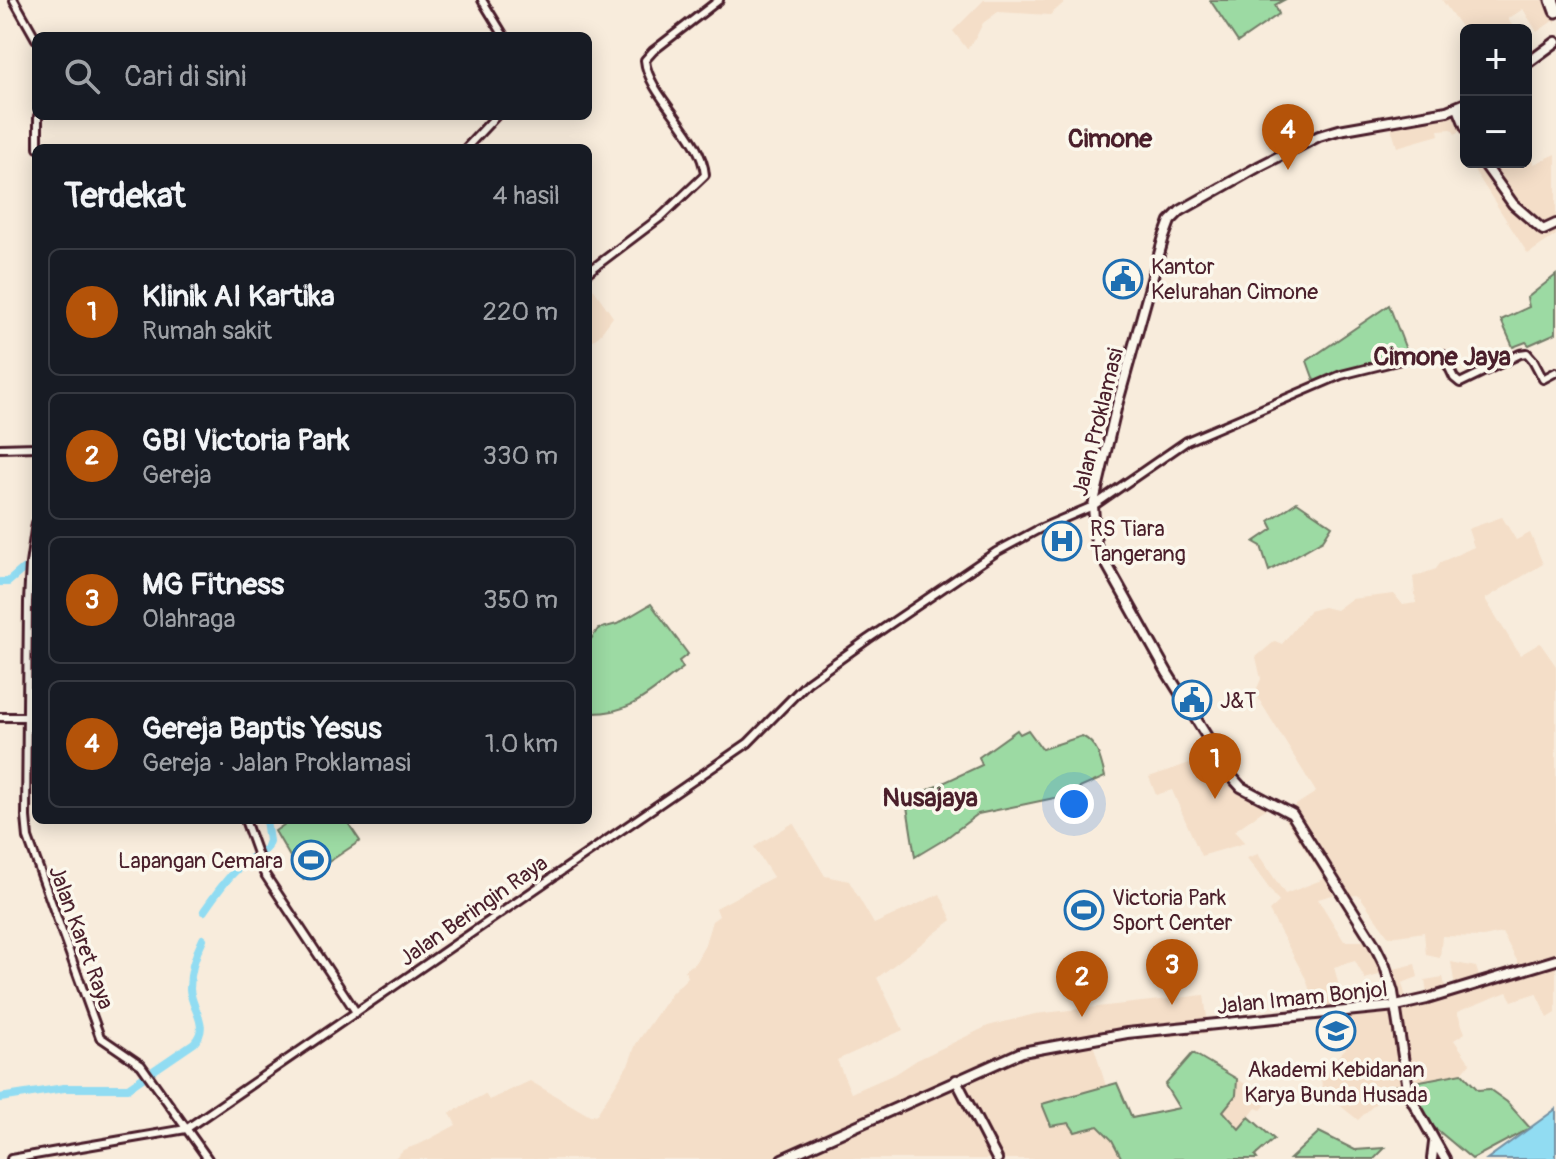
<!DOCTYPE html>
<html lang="id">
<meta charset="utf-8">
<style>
:root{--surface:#171b24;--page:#20242c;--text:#f1f3f6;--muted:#9ea1a6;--line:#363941;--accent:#b45309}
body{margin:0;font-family:Pangolin,sans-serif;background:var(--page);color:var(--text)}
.controls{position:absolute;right:24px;top:24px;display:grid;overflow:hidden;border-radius:12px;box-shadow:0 4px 20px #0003}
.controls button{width:72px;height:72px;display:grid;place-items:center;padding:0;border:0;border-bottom:2px solid var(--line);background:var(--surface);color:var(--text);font:40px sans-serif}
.you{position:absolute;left:1074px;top:804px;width:28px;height:28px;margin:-20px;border:6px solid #fff;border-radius:50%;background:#1a73e8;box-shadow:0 0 0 12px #1a73e833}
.badge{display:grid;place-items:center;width:52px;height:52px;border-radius:50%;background:var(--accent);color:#fff;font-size:26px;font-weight:700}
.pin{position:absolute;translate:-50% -66px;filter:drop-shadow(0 2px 4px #0008)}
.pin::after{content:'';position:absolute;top:42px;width:28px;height:24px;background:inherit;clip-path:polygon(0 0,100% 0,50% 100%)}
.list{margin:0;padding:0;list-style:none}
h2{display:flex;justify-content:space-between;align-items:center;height:104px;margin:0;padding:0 32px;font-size:34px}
h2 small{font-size:26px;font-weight:400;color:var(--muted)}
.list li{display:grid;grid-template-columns:52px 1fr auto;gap:24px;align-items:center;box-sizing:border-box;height:128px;margin:0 16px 16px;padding:0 16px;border:2px solid var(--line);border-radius:12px}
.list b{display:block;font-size:30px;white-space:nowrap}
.list p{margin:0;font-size:26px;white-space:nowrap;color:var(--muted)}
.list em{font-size:26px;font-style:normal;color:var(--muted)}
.icon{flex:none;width:44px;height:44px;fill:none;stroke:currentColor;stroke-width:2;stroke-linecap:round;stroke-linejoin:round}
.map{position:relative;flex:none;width:1556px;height:1159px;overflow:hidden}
.search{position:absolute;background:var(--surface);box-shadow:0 4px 20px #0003;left:32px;top:32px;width:560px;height:88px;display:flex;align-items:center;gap:20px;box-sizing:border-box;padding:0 28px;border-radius:12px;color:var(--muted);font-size:30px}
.panel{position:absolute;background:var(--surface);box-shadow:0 4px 20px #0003;left:32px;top:144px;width:560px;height:680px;border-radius:12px}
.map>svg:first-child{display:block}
.built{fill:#f4dec8;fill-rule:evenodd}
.green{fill:#9cdaa3;stroke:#737c67;stroke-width:2}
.water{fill:#91dcf2;stroke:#7590a2;stroke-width:2}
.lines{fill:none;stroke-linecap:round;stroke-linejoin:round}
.river{stroke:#91dcf2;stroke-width:8}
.minor-casing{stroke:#4a1f2b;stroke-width:12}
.major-casing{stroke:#4a1f2b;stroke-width:14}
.highway-casing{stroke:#4a1f2b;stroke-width:17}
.minor{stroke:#fbf7ec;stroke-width:6}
.major{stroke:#fbf7ec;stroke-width:8}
.highway{stroke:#fbf7ec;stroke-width:11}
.labels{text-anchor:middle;stroke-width:7;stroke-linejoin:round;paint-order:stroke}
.poi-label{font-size:22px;fill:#4a1f2b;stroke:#fbf7ec;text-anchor:start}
.street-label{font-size:22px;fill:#4a1f2b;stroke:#fbf7ec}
.quarter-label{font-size:26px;font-weight:bold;fill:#4a1f2b;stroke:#fbf7ec}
</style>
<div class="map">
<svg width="1556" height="1159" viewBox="0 0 1556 1159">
<rect width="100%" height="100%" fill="#f8ecdc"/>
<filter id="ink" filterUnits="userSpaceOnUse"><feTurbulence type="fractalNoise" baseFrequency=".0125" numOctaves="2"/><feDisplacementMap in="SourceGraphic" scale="16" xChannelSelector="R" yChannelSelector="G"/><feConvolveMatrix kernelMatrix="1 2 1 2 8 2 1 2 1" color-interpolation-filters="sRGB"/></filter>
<g filter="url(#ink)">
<path class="built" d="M984 0H1067L1050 15 998 12 983 23 974 41 967 49 953 31Z
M1442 0H1556V23L1554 20 1537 32 1523 9 1508 19 1515 30H1466V34Z
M1466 98V127L1455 134 1452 129 1438 130 1439 135 1397 147 1388 118 1449 110Z
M1526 146 1534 164 1556 154V235L1528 254 1469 162H1526Z
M588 281 613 317 599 336 588 344Z
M1502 517 1516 540 1530 533 1543 564 1485 599 1520 655 1540 643 1556 666V1013L1548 1018 1536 993 1512 1001 1507 992 1457 1012 1465 1033 1454 1040 1470 1063 1462 1073 1394 1086 1358 1120 1322 1091 1321 1074 1346 1048 1336 1014 1318 1016 1306 979 1269 911 1279 902 1247 858 1258 854 1285 894 1324 879 1282 814 1316 792 1255 693 1261 679 1256 657 1275 641 1282 644 1309 611 1324 607 1336 610 1351 599 1394 594 1403 605 1416 603 1413 577 1436 569 1441 562 1474 547 1468 529ZM1343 892 1346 896 1359 895 1389 937 1424 932 1426 955 1440 958 1442 936 1483 937 1502 933 1520 966 1481 982 1476 967 1451 962 1455 987 1446 989 1443 977 1425 980 1427 994 1406 998 1402 983 1418 977 1415 964 1394 969 1380 947 1371 941H1344L1318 899ZM1355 961 1365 979 1386 973 1389 991 1383 1001 1351 1009 1348 990H1340L1334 967Z
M1219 753 1235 780 1277 801 1234 831 1245 843 1201 856 1172 790 1156 795 1149 777Z
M793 823 825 876 849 881 874 924 940 894 952 920 877 978 903 1030 837 1060 851 1093 897 1073 917 1060 988 1026 1035 1014 1204 995 1209 1033 1093 1044 1106 1086 1042 1104 1069 1123 1075 1132 1098 1126 1112 1140 1122 1159H394L403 1150 422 1143 456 1125 450 1113 485 1094 489 1100 530 1081 590 1116 597 1114 629 1063 636 1044 671 994 688 977 685 970 695 963 704 947 712 921 719 916 716 908 773 877 754 847Z
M1237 1079 1271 1099 1261 1110 1256 1108 1239 1130 1222 1111 1236 1095Z"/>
<path class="green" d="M1210 0H1284L1275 5 1279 14 1238 42Z
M1556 275V333L1529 345 1526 342 1513 347 1501 320 1529 307 1527 298Z
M1389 305 1408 355 1335 374 1315 383 1307 361Z
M1297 502 1332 526 1323 540 1269 571 1261 546 1254 542 1273 529 1269 521Z
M651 604 688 654 679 661 683 668C650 692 631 715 588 713V637L591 639 598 629 617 624Z
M1017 730 1020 734 1028 730 1042 749 1082 736C1098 744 1101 760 1105 777L1059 797 978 814 945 839 915 857 906 800 982 765 979 757Z
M291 820H346L360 841 303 879 275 831Z
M1193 1053 1237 1079 1236 1095 1223 1111 1239 1129 1249 1117 1274 1139 1255 1156 1257 1159H1122L1112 1140 1098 1126 1075 1132 1069 1123 1051 1126 1042 1104 1117 1083 1132 1118 1179 1108 1165 1085Z
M1462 1073 1478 1090 1489 1089 1507 1102 1530 1128 1472 1159 1416 1112 1394 1086Z
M1319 1132 1355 1150 1385 1148 1374 1159H1290Z"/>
<path class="water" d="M1556 1109V1159H1487Z"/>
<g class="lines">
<path class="river" d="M0 582H8L23 569
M204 911C222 885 237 863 266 849L269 841 266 820
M0 1098 64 1088H128L194 1043C211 1025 191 1009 190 989 190 971 195 955 203 939"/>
<g class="minor-casing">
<path id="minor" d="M14 0 36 39
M482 0 504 36
M38 148V116
M466 148 496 116
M588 272 662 216 705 175C702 135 648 96 645 60L653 51 719 0
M0 448 36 447
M36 523 30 564 28 602 26 817 28 838 100 1037 141 1065 208 1159
M0 717H36
M245 820 264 873 356 1012
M11 1159 186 1129 748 743 808 682 868 639 996 552 1039 529 1093 506 1187 441 1341 375 1405 359 1443 355 1454 378 1460 383 1520 354 1527 353 1533 360 1543 379 1556 372"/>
</g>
<g class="major-casing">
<path id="major" d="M1526 64 1556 42
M1458 108 1466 128
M1483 162 1513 204 1543 230 1556 224
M956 1080 997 1159
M782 1159 1022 1052 1127 1033 1396 1006 1427 999 1556 960
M1432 1159 1434 1143
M1445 1159 1409 1095 1393 992 1385 966 1374 944 1292 814 1241 787 1232 777 1168 674 1096 545 1093 506 1116 409 1163 240 1170 221 1180 211 1258 167 1319 136 1339 130 1447 111 1466 103"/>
</g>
<g class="highway-casing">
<path id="highway" d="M1552 0 1556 11"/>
</g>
<use href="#minor" class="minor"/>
<use href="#major" class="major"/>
<use href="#highway" class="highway"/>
</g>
</g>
<defs>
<g id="civic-ring" transform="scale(2)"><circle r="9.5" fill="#fbf7ec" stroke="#1f6fb2" stroke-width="1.5"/><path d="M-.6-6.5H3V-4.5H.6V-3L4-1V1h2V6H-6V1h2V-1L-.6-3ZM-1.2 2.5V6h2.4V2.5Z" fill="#1f6fb2"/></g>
<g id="hospital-ring" transform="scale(2)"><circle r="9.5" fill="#fbf7ec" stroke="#1f6fb2" stroke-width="1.5"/><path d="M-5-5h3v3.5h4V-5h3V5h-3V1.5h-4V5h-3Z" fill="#1f6fb2"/></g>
<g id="stadium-ring" transform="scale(2)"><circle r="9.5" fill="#fbf7ec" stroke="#1f6fb2" stroke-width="1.5"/><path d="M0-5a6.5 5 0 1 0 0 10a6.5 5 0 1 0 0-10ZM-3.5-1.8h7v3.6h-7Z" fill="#1f6fb2"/></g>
<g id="university-ring" transform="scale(2)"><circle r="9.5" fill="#fbf7ec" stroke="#1f6fb2" stroke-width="1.5"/><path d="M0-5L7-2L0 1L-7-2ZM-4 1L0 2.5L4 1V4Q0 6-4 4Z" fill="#1f6fb2"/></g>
</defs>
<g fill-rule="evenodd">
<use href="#civic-ring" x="1123" y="279"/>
<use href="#hospital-ring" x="1062" y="541"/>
<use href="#civic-ring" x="1192" y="700"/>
<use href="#stadium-ring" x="311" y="860"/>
<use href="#stadium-ring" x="1084" y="910"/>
<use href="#university-ring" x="1336" y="1031"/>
</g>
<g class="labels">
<g class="poi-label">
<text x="1151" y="274">Kantor<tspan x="1151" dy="25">Kelurahan Cimone</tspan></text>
<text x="1090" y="536">RS Tiara<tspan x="1090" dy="25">Tangerang</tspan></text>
<text x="1220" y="708">J&amp;T</text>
<text x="283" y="868" text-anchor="end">Lapangan Cemara</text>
<text x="1112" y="905">Victoria Park<tspan x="1112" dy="25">Sport Center</tspan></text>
<text x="1336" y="1077" text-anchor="middle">Akademi Kebidanan<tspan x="1336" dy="25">Karya Bunda Husada</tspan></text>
</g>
<g class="street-label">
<text transform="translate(1097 422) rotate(-76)" y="8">Jalan Proklamasi</text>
<text transform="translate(473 910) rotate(-35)" y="8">Jalan Beringin Raya</text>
<text transform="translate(82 937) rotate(70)" y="8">Jalan Karet Raya</text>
<text transform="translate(1302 997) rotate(-6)" y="8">Jalan Imam Bonjol</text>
</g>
<g class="quarter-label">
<text x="1110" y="147">Cimone</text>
<text x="1442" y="365">Cimone Jaya</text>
<text x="930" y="806">Nusajaya</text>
</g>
</g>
</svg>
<div class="controls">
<button>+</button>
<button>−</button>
</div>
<div class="you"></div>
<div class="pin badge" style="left:1215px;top:799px">1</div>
<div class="pin badge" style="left:1082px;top:1017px">2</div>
<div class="pin badge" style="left:1172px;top:1005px">3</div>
<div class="pin badge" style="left:1288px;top:170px">4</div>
<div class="search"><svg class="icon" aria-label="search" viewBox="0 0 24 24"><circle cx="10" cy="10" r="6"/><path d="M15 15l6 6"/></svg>Cari di sini</div>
<section class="panel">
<h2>Terdekat<small>4 hasil</small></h2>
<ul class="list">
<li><span class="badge">1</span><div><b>Klinik AI Kartika</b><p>Rumah sakit</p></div><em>220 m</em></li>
<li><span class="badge">2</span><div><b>GBI Victoria Park</b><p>Gereja</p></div><em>330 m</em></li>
<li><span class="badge">3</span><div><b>MG Fitness</b><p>Olahraga</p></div><em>350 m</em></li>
<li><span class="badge">4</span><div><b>Gereja Baptis Yesus</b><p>Gereja · Jalan Proklamasi</p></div><em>1.0 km</em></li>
</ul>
</section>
</div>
